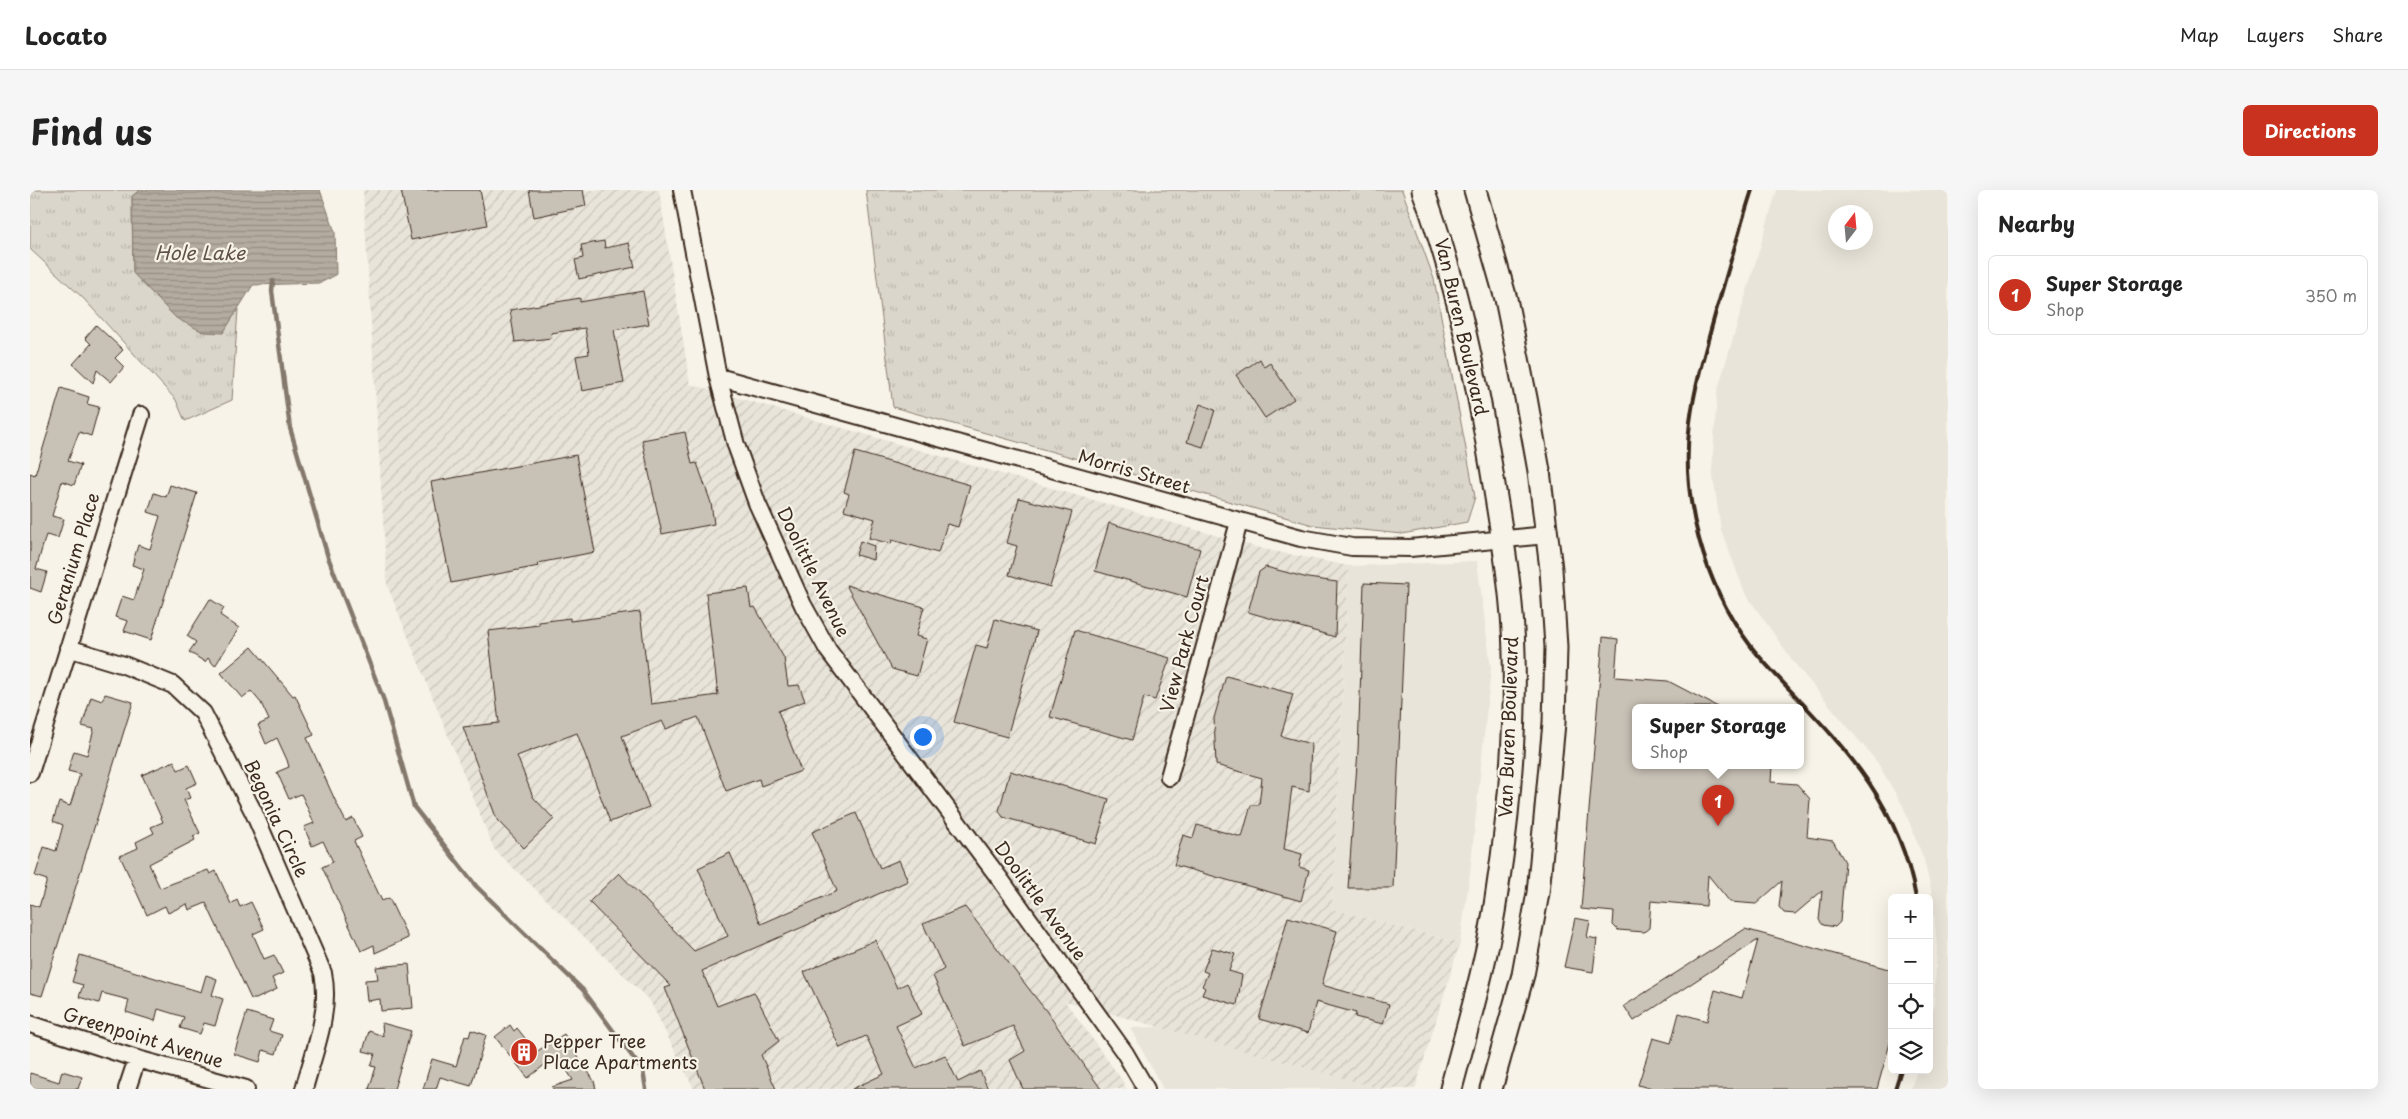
<!DOCTYPE html>
<meta charset="utf-8">
<style>
:root{--surface:#fff;--page:#f6f6f6;--text:#222;--muted:#767676;--line:#e0e0e0;--accent:#c8321e}
body{margin:0;font-family:"Playpen Sans",sans-serif;background:var(--page);color:var(--text)}
.controls{position:absolute;right:15px;bottom:15px;display:grid;overflow:hidden;border-radius:8px;box-shadow:0 5px 20px #0002}
.controls button{width:45px;height:45px;display:grid;place-items:center;padding:0;border:0;border-bottom:1px solid var(--line);background:var(--surface);color:var(--text);font:25px sans-serif}
.compass{position:absolute;left:1798px;top:15px;width:45px;height:45px;border-radius:50%;background:var(--surface);box-shadow:0 5px 20px #0002;rotate:16deg}
.you{position:absolute;left:892px;top:546px;width:18px;height:18px;margin:-12px;border:4px solid #fff;border-radius:50%;background:#1a73e8;box-shadow:0 0 0 8px #1a73e833}
.badge{display:grid;place-items:center;width:32px;height:32px;border-radius:50%;background:var(--accent);color:#fff;font-size:16px;font-weight:700}
.pin{position:absolute;translate:-50% -41px;filter:drop-shadow(0 1px 2px #0008)}
.pin::after{content:'';position:absolute;top:26px;width:18px;height:15px;background:inherit;clip-path:polygon(0 0,100% 0,50% 100%)}
.popup{position:absolute;left:1602px;top:514px;width:172px;height:65px;box-sizing:border-box;display:grid;place-content:center;border-radius:8px;background:var(--surface);filter:drop-shadow(0 1px 4px #0005);font-size:16px;white-space:nowrap;color:var(--muted)}
.popup b{font-size:19px;color:var(--text)}
.popup::after{content:'';position:absolute;left:50%;top:100%;margin-left:-10px;border:10px solid transparent;border-top-color:var(--surface)}
.list{margin:0;padding:0;list-style:none}
h2{display:flex;justify-content:space-between;align-items:center;height:65px;margin:0;padding:0 20px;font-size:21px}
h2 small{font-size:16px;font-weight:400;color:var(--muted)}
.list li{display:grid;grid-template-columns:32px 1fr auto;gap:15px;align-items:center;box-sizing:border-box;height:80px;margin:0 10px 10px;padding:0 10px;border:1px solid var(--line);border-radius:8px}
.list b{display:block;font-size:19px;white-space:nowrap}
.list p{margin:0;font-size:16px;white-space:nowrap;color:var(--muted)}
.list em{font-size:16px;font-style:normal;color:var(--muted)}
.icon{flex:none;width:28px;height:28px;fill:none;stroke:currentColor;stroke-width:2;stroke-linecap:round;stroke-linejoin:round}
.map{position:relative;flex:none;width:1918px;height:899px;overflow:hidden;border-radius:8px}
header{display:flex;align-items:center;gap:30px;box-sizing:border-box;height:70px;padding:0 25px;background:var(--surface);border-bottom:1px solid var(--line)}
header strong{font-size:24px}
nav{display:flex;gap:28px;margin-inline-start:auto;font-size:18px}
.intro{display:flex;align-items:center;justify-content:space-between;box-sizing:border-box;height:120px;padding:0 30px}
h1{margin:0;font-size:35px}
.button{padding:12px 22px;border-radius:8px;background:var(--accent);color:#fff;font-size:18px;font-weight:700}
main{display:flex;gap:30px;padding:0 30px}
aside{flex:1;background:var(--surface);border-radius:8px;box-shadow:0 5px 20px #0002}
.map>svg:first-child{display:block}
.built{fill:#e9e4d9;fill-rule:evenodd}
.industrial{fill:url(#industrial-furrows)}
.grass{fill:url(#grass-tufts);stroke:#8b8074}
.water{fill:url(#water-rules);stroke:#84786c}
.lines{fill:none;stroke-linecap:round;stroke-linejoin:round}
.stream{stroke:#84786c;stroke-width:4.5}
.building{fill:#c8c1b6;stroke:#3b2a1e}
.minor-casing{stroke:#3b2a1e;stroke-width:20}
.major-casing{stroke:#3b2a1e;stroke-width:25}
.minor{stroke:#f7f3e8;stroke-width:16}
.major{stroke:#f7f3e8;stroke-width:21}
.rail{stroke:#3b2a1e;stroke-width:4}
.labels{text-anchor:middle;stroke-width:4.5;stroke-linejoin:round;paint-order:stroke}
.street-label{font-size:18px;fill:#3b2a1e;stroke:#f7f3e8}
.poi-label{font-size:18px;fill:#3b2a1e;stroke:#f7f3e8;text-anchor:start}
.water-label{font-size:19px;font-style:italic;fill:#5f5145;stroke:#f7f3e8}
</style>
<header>
<strong>Locato</strong>
<nav><a>Map</a><a>Layers</a><a>Share</a></nav>
</header>
<div class="intro"><h1>Find us</h1><a class="button">Directions</a></div>
<main>
<div class="map">
<svg width="1918" height="899" viewBox="0 0 1918 899">
<defs>
<pattern id="industrial-furrows" width="10" height="10" patternUnits="userSpaceOnUse" patternTransform="scale(1.25)"><rect width="10" height="10" fill="#e9e4d9"/><path d="M-1 1l2-2M0 10L10 0M9 11l2-2" fill="none" stroke="#c9c4ba"/></pattern>
<pattern id="grass-tufts" width="24" height="20" patternUnits="userSpaceOnUse" patternTransform="scale(1.25)"><rect width="24" height="20" fill="#dbd6cb"/><path d="M3 7l-1-3M5 7V3M7 7l1-3M15 17l-1-3M17 17v-4M19 17l1-3" fill="none" stroke="#bdb8ae"/></pattern>
<pattern id="water-rules" width="6" height="5" patternUnits="userSpaceOnUse" patternTransform="scale(1.25)"><rect width="6" height="5" fill="#b4aca0"/><path d="M0 2.5h6" fill="none" stroke="#948c82"/></pattern>
</defs>
<rect width="100%" height="100%" fill="#f7f3e8"/>
<filter id="ink" filterUnits="userSpaceOnUse"><feTurbulence type="fractalNoise" baseFrequency=".02" numOctaves="2"/><feDisplacementMap in="SourceGraphic" scale="10" xChannelSelector="R" yChannelSelector="G"/><feConvolveMatrix kernelMatrix="1 2 1 2 8 2 1 2 1" color-interpolation-filters="sRGB"/></filter>
<g filter="url(#ink)">
<path class="built" d="M1747 0H1918V899H1881L1887 880H1899V834L1904 814 1907 759 1903 708 1894 670 1873 616 1847 572 1765 474 1715 403 1691 340 1682 280 1687 202ZM1806 22H1836V52H1806Z
M1447 371 1461 478 1440 683 1430 753 1302 719 1319 376Z
M1157 836 1356 899H1133L1100 838Z"/>
<path class="industrial" d="M333 0H629L660 194 1233 359 1319 376 1302 719 1430 753 1385 899H1352L1035 811 1092 890 1096 899H664L620 811 464 659 357 395Z"/>
<path class="grass" d="M0 0H110L102 6 103 83 146 128 193 143 208 119 202 210 155 231 146 210 53 108 0 59Z
M836 0H1372L1404 89 1445 307 1437 332 1372 344 1283 335 863 217Z"/>
<path class="water" d="M110 0H290L305 42 306 85 290 93 223 95 193 143 173 142 146 128 103 83 102 6Z"/>
<g class="lines">
<path class="stream" d="M243 91 242 101 260 238 298 367 353 508 384 617 446 696 553 800 613 881 616 899"/>
</g>
<path class="building" d="M371 0H450L457 35 381 50Z
M499 0H553L556 16 504 27Z
M574 51 575 58 599 53 605 77 549 89 545 70 553 68 551 55Z
M613 101 619 134 584 140 594 193 552 201 546 166 559 164 555 138 521 143 522 148 485 152 480 120 550 108V112Z
M66 135 93 160 85 168 94 177 81 192 67 180 63 193 43 174 61 154 55 148Z
M1230 169 1234 177 1240 173 1264 209 1235 228 1206 185Z
M31 198 59 207 57 214 69 217 61 246 49 242 38 271 51 275 44 295 32 291 22 326 34 329 28 348 16 345 6 379 17 382 11 402 0 398V283L5 285Z
M1170 214 1185 220 1173 257 1157 252Z
M655 242 662 274 667 273 681 313 684 334 632 344 612 250Z
M825 262 940 295 928 337 917 334 908 363 862 350 861 354 839 348 845 329 814 320 819 304 814 302Z
M546 265 565 362 508 373 509 376 421 393 401 292Z
M140 295 167 303 121 450 94 441 98 431 85 427 92 406 104 410 114 379 102 375 108 355 120 359 130 326 118 322 124 303 136 307Z
M989 308 1042 322 1020 397 979 385 987 356 977 353Z
M1079 333 1170 359 1157 407 1065 381Z
M830 351 844 356 843 370 826 365Z
M1236 377 1278 388 1307 392 1305 447 1218 422 1229 382Z
M1334 393 1376 395 1363 698H1318L1328 560Z
M816 395 894 417 886 446 897 449 887 486 862 479Z
M718 398 721 418 725 417 754 468 758 496 769 495 775 511 748 521 771 581 731 596 729 589 696 601 668 527 636 539 632 531 592 546 619 617 580 632 547 543 487 566 503 607 524 629 494 658 467 630 433 537 469 533 458 441 509 435V432L540 428V431L610 422 621 514 688 505 676 403Z
M180 409 194 418 190 425 209 438 185 476 178 468 175 472 159 462 166 452 157 446Z
M965 429 1007 441 977 547 924 532 946 455 957 458Z
M1045 440 1140 468 1125 510 1114 507 1102 550 1020 527Z
M1573 447 1588 449 1585 487 1638 491 1688 517H1606V575H1742L1741 592 1767 594 1780 609 1777 647 1803 651 1815 672 1810 732 1805 737 1793 735 1789 730 1792 701 1765 724 1754 723 1749 717 1752 691 1726 714 1700 712 1678 685 1676 716 1621 711 1619 738 1614 742 1588 740 1583 735 1584 722 1551 719Z
M222 457 263 506 265 505 284 545 277 548 305 610 316 632 323 628 332 647 324 651 352 711 359 708 378 748 345 763 344 755 331 761 292 677 303 672 293 651 282 656 274 637 284 633 274 610 271 604 259 609 247 582 259 577 257 570 247 548 236 554 228 535 239 530 231 513 221 501 212 508 191 483Z
M1196 486 1263 504 1251 546 1281 554 1279 601 1262 597 1254 659 1272 664 1269 677 1279 680 1271 711 1144 675 1153 645 1163 648 1167 635 1212 647 1221 615H1229L1232 588 1186 575 1184 528Z
M75 504 103 512 12 806 0 803V714L9 717 17 690 5 686 14 657 26 661 33 635 23 631 29 612 40 616 50 584 38 581 44 561 57 565 64 539 52 536 61 507 72 511Z
M144 571 148 580 159 575 167 593 156 598 160 608 154 610 170 643 163 646 165 650 119 674 130 698 178 680 180 684 186 681 201 714 207 710 210 717 221 712 234 739 223 744 234 769 244 765 253 783 242 788 247 799 226 809H221L176 713 159 720 157 714 138 723 135 716 117 725 90 666 108 658 106 652 124 643 121 637 133 632 112 585Z
M980 581 1079 609 1066 654 973 627 969 621Z
M826 623 850 678 869 670 878 691 672 781 687 816 724 802 749 851 731 865 746 899H675L635 798 641 796 559 712 589 683 664 761 698 746 668 678 700 663 731 734 807 701 782 642Z
M935 717 1017 822 1071 899H993L980 870 995 861 983 836 935 856 903 786 914 779 893 734Z
M1258 727 1307 741 1292 795 1359 814 1353 834 1325 827 1326 823 1286 812 1278 843 1229 829Z
M1545 728 1560 731 1557 747 1567 749 1563 782 1534 777Z
M1715 739 1862 780V846L1847 899H1622L1608 895 1623 848 1641 853 1649 823 1677 831 1685 800 1712 808 1728 750 1604 831 1594 816Z
M845 750 867 798 877 793 892 824 866 836 886 878 915 865 928 892 950 881 958 899H822L854 884 836 846 810 858 774 782Z
M1182 758 1205 764 1199 781 1212 785 1207 815 1172 805 1175 798 1172 796 1178 783 1173 781Z
M50 765 171 802 176 785 187 789 182 805 193 809 185 836 174 833 170 844 150 838 154 827 128 819 125 831 96 822 99 810 72 803 69 813 49 807 53 795 42 792Z
M379 774 383 818 351 821 350 809 337 811 335 790 348 789 346 777Z
M217 822 243 830 239 841 252 845 246 864 233 860 230 872 204 864Z
M352 833 381 841 364 899H339L346 877 341 876 345 864 333 861 339 841 353 846Z
M480 835 484 841 487 838 506 862 534 844 564 891 566 899H523L522 897 543 890 527 865 498 888 465 847Z
M441 840 456 845 441 896 410 887 406 899H393L402 869 426 876 435 846 439 847Z
M32 881 52 887 48 899H0V883L29 892Z"/>
<g class="lines">
<g class="minor-casing">
<path id="minor" d="M652 0 688 187 706 255 727 313 773 415 798 460 970 689 1095 863 1116 899
M688 187 1271 348 1322 357 1380 358 1517 345
M38 458 94 475 143 495 173 523 224 623 293 783C301 822 284 861 274 899
M0 583 111 225
M1139 587 1209 332
M0 834 107 869 216 899
M97 899 107 869"/>
</g>
<g class="major-casing">
<path id="major" d="M1393 0C1428 95 1448 195 1464 295 1473 351 1483 407 1484 464 1486 542 1479 624 1467 702 1458 769 1438 834 1421 899
M1445 0 1476 109 1496 208 1509 281 1521 379 1526 457 1524 533 1508 703 1493 785 1461 899"/>
</g>
<use href="#minor" class="minor"/>
<use href="#major" class="major"/>
<path class="rail" d="M1722 0C1709 40 1698 81 1686 121 1676 158 1665 194 1660 232 1650 308 1674 394 1720 455 1732 471 1746 485 1759 499 1820 563 1870 617 1886 708
M1865 899 1871 880"/>
</g>
</g>
<defs>
<g id="building-disc" transform="scale(1.4375)"><circle r="9.5" fill="#c8321e" stroke="#f7f3e8"/><path d="M-4-6H4V6H1V3H-1V6H-4ZM-2.5-4.3h1.7v1.8h-1.7ZM.8-4.3h1.7v1.8H.8ZM-2.5-1h1.7V.8h-1.7ZM.8-1h1.7V.8H.8Z" fill="#fff"/></g>
</defs>
<g fill-rule="evenodd">
<use href="#building-disc" x="494" y="862"/>
</g>
<g class="labels">
<g class="street-label">
<text transform="translate(1431 137) rotate(77)" y="6">Van Buren Boulevard</text>
<text transform="translate(1104 282) rotate(16)" y="6">Morris Street</text>
<text transform="translate(44 369) rotate(-73)" y="6">Geranium Place</text>
<text transform="translate(783 382) rotate(64)" y="6">Doolittle Avenue</text>
<text transform="translate(1155 454) rotate(-75)" y="6">View Park Court</text>
<text transform="translate(1479 537) rotate(-88)" y="6">Van Buren Boulevard</text>
<text transform="translate(246 629) rotate(65)" y="6">Begonia Circle</text>
<text transform="translate(1010 711) rotate(54)" y="6">Doolittle Avenue</text>
<text transform="translate(113 848) rotate(17)" y="6">Greenpoint Avenue</text>
</g>
<g class="poi-label">
<text x="513" y="858">Pepper Tree<tspan x="513" dy="21">Place Apartments</tspan></text>
</g>
<g class="water-label">
<text x="170" y="70">Hole Lake</text>
</g>
</g>
</svg>
<div class="controls">
<button>+</button>
<button>−</button>
<button><svg class="icon" aria-label="locate" viewBox="0 0 24 24"><circle cx="12" cy="12" r="6"/><path d="M12 2v4M12 18v4M2 12h4M18 12h4"/></svg></button>
<button><svg class="icon" aria-label="layers" viewBox="0 0 24 24"><path d="M12 4l9 5-9 5-9-5zM3 14l9 5 9-5"/></svg></button>
</div>
<svg class="compass" viewBox="-18 -18 36 36"><path d="M0-13l5 13h-10z" fill="#e53935"/><path d="M0 13l5-13h-10z" fill="#767676"/></svg>
<div class="you"></div>
<div class="pin badge" style="left:1688px;top:636px">1</div>
<div class="popup"><b>Super Storage</b>Shop</div>
</div>
<aside>
<h2>Nearby<small></small></h2>
<ul class="list">
<li><span class="badge">1</span><div><b>Super Storage</b><p>Shop</p></div><em>350 m</em></li>
</ul>
</aside>
</main>
